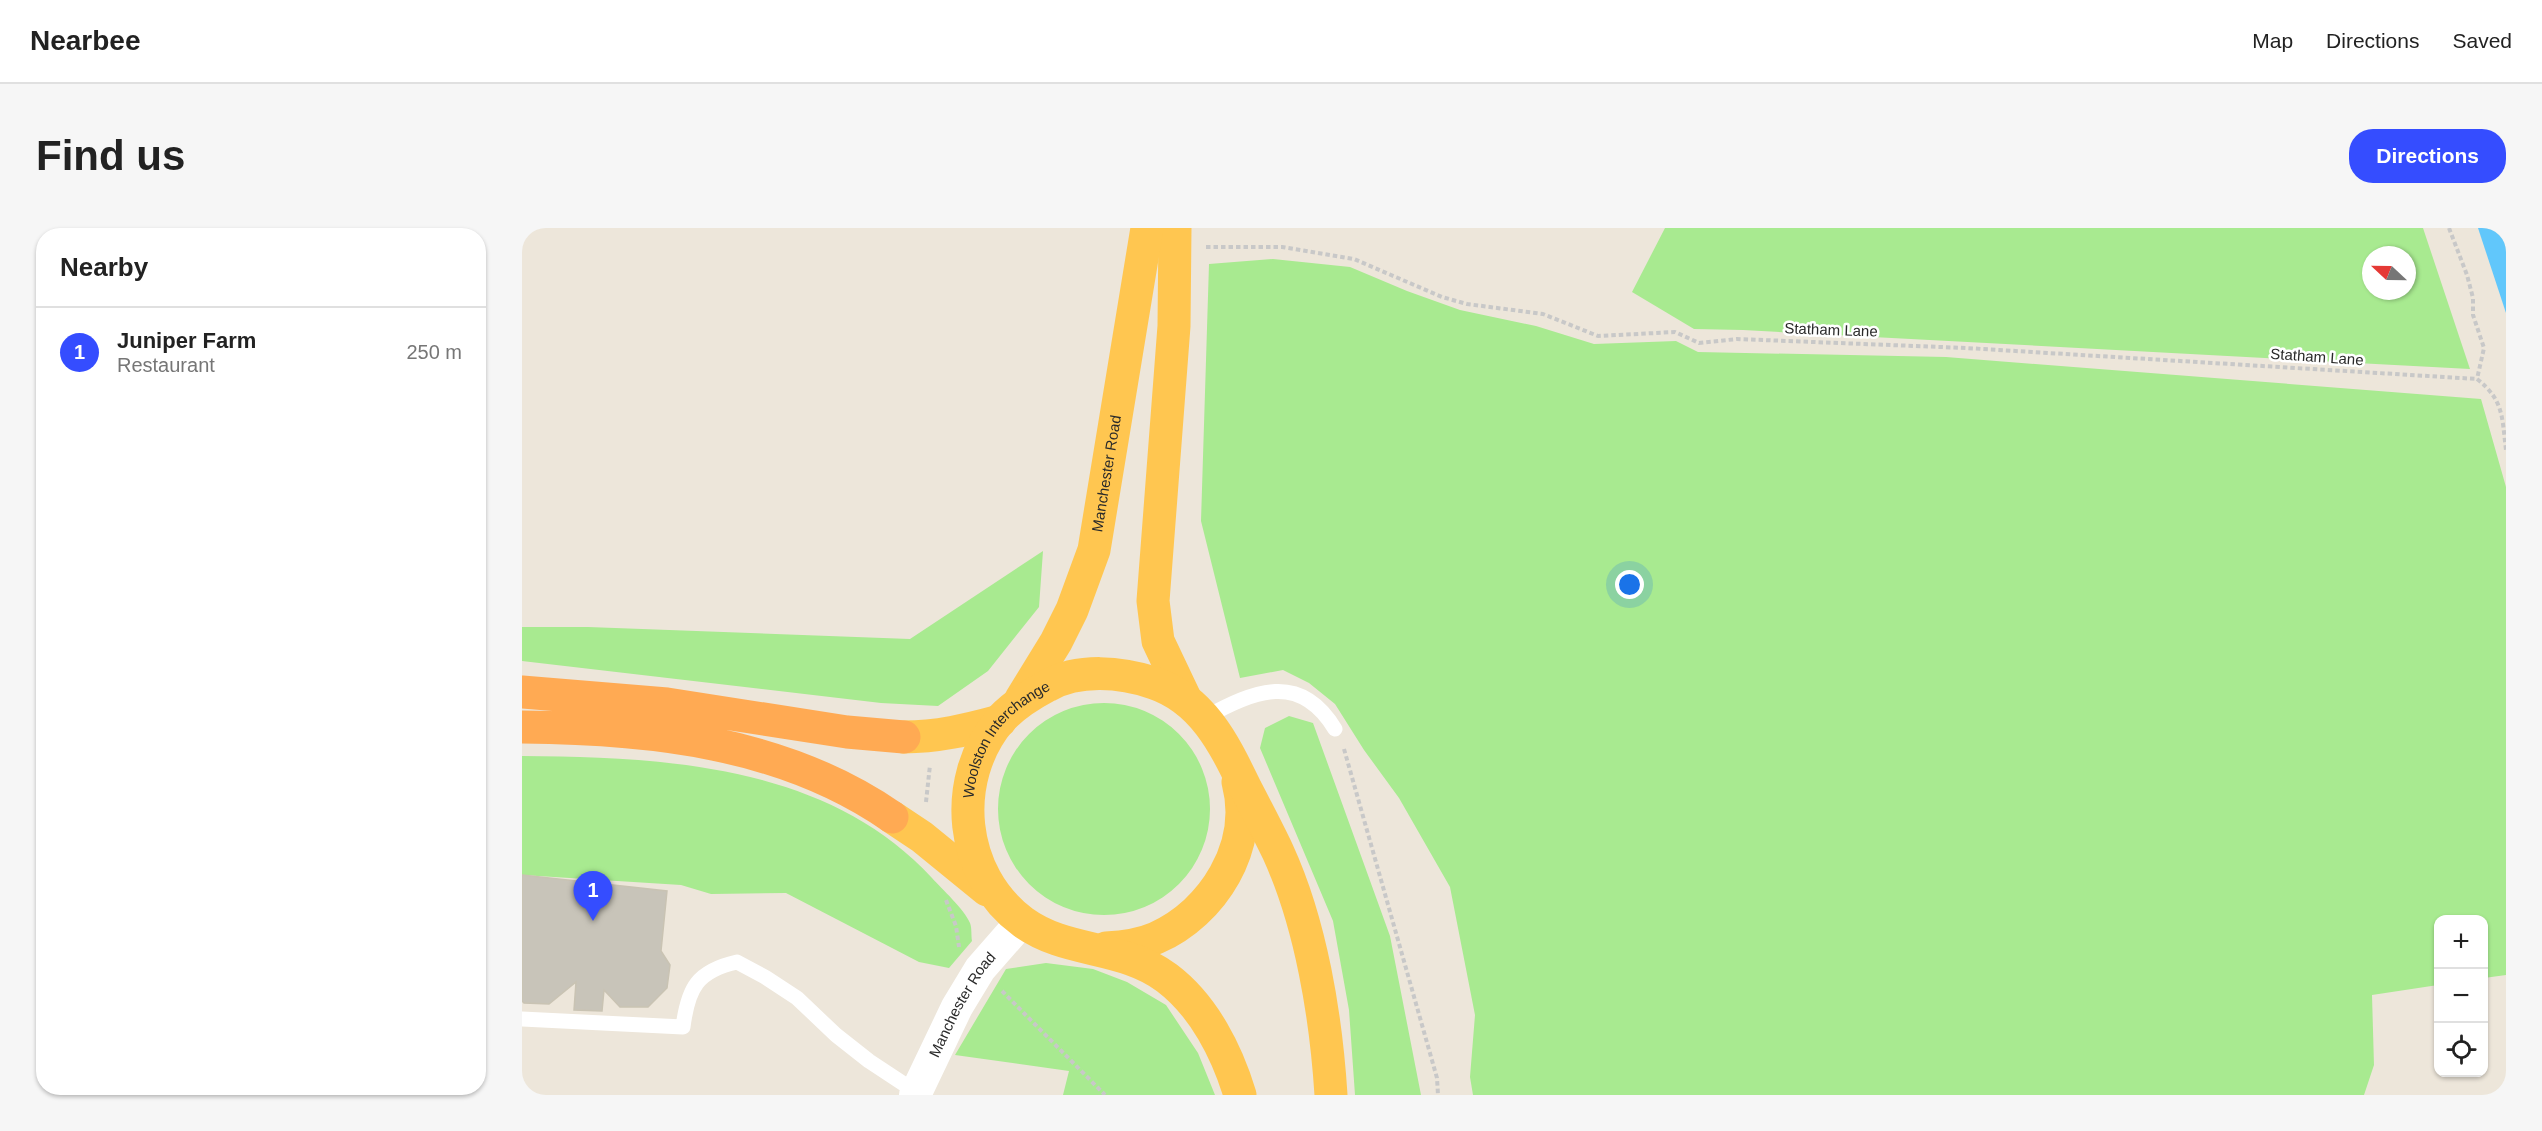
<!DOCTYPE html>
<meta charset="utf-8">
<style>
:root{--surface:#fff;--page:#f6f6f6;--text:#222;--muted:#767676;--line:#e0e0e0;--accent:#354dff}
body{margin:0;font-family:Helvetica,sans-serif;background:var(--page);color:var(--text)}
.controls{position:absolute;right:18px;bottom:18px;display:grid;overflow:hidden;border-radius:12px;box-shadow:0 2px 4px #0004}
.controls button{width:54px;height:54px;display:grid;place-items:center;padding:0;border:0;border-bottom:2px solid var(--line);background:var(--surface);color:var(--text);font:30px sans-serif}
.compass{position:absolute;left:1840px;top:18px;width:54px;height:54px;border-radius:50%;background:var(--surface);box-shadow:0 2px 4px #0004;rotate:292deg}
.you{position:absolute;left:1108px;top:357px;width:21px;height:21px;margin:-15px;border:4px solid #fff;border-radius:50%;background:#1a73e8;box-shadow:0 0 0 9px #1a73e833}
.badge{display:grid;place-items:center;width:39px;height:39px;border-radius:50%;background:var(--accent);color:#fff;font-size:20px;font-weight:700}
.pin{position:absolute;translate:-50% -50px;filter:drop-shadow(0 2px 3px #0008)}
.pin::after{content:'';position:absolute;top:32px;width:21px;height:18px;background:inherit;clip-path:polygon(0 0,100% 0,50% 100%)}
.list{margin:0;padding:0;list-style:none}
h2{display:flex;justify-content:space-between;align-items:center;height:78px;margin:0;padding:0 24px;font-size:26px}
h2 small{font-size:20px;font-weight:400;color:var(--muted)}
.list li{display:grid;grid-template-columns:39px 1fr auto;gap:18px;align-items:center;box-sizing:border-box;height:90px;padding:0 24px;border-top:2px solid var(--line)}
.list b{display:block;font-size:22px;white-space:nowrap}
.list p{margin:0;font-size:20px;white-space:nowrap;color:var(--muted)}
.list em{font-size:20px;font-style:normal;color:var(--muted)}
.icon{flex:none;width:33px;height:33px;fill:none;stroke:currentColor;stroke-width:2;stroke-linecap:round;stroke-linejoin:round}
.map{position:relative;flex:none;width:1984px;height:867px;overflow:hidden;border-radius:24px}
header{display:flex;align-items:center;gap:36px;box-sizing:border-box;height:84px;padding:0 30px;background:var(--surface);border-bottom:2px solid var(--line)}
header strong{font-size:28px}
nav{display:flex;gap:33px;margin-inline-start:auto;font-size:21px}
.intro{display:flex;align-items:center;justify-content:space-between;box-sizing:border-box;height:144px;padding:0 36px}
h1{margin:0;font-size:42px}
.button{padding:15px 27px;border-radius:24px;background:var(--accent);color:#fff;font-size:21px;font-weight:700}
main{display:flex;gap:36px;padding:0 36px}
aside{flex:1;background:var(--surface);border-radius:24px;box-shadow:0 2px 4px #0004}
.map>svg:first-child{display:block}
.green{fill:#a8ea90;fill-rule:evenodd}
.water{fill:#61c7fb}
.building{fill:#c8c4b9;stroke:#c9c3b3;stroke-width:1.5}
.lines{fill:none;stroke-linecap:round;stroke-linejoin:round}
.path{stroke:#c8c8c8;stroke-width:4;stroke-dasharray:4.5 3;stroke-linecap:butt}
.service{stroke:#fff;stroke-width:15}
.minor{stroke:#fff;stroke-width:32}
.trunk{stroke:#ffc650;stroke-width:33}
.motorway{stroke:#ffaa53;stroke-width:33}
.labels{text-anchor:middle;stroke-width:5;stroke-linejoin:round;paint-order:stroke}
.street-label{font-size:15px;fill:#2a2a2a;stroke:#fff}
</style>
<header>
<strong>Nearbee</strong>
<nav><a>Map</a><a>Directions</a><a>Saved</a></nav>
</header>
<div class="intro"><h1>Find us</h1><a class="button">Directions</a></div>
<main>
<aside>
<h2>Nearby<small></small></h2>
<ul class="list">
<li><span class="badge">1</span><div><b>Juniper Farm</b><p>Restaurant</p></div><em>250 m</em></li>
</ul>
</aside>
<div class="map">
<svg width="1984" height="867" viewBox="0 0 1984 867">
<rect width="100%" height="100%" fill="#ede6da"/>
<path class="green" d="M1143 0H1901L1948 141 1221 102 1172 101 1110 64ZM1849 27H1885V63H1849Z
M751 31 828 39 885 63 938 82 1014 98 1072 116 1154 113 1176 124 1424 129 1959 171 1984 259V747L1962 750V692H1916V757L1850 767 1852 837 1842 867H951L948 849 953 787 928 659 877 570 842 522 813 476 787 455 761 442 718 450 679 293 687 36Z
M521 323 517 379 466 443 416 478 359 475 0 433V399H66L388 411Z
M476 581a106 106 0 1 1 212 0a106 106 0 1 1-212 0Z
M767 488 791 495 868 708 899 867H833L827 782 811 693 738 520 743 500Z
M0 528C143 529 306 537 410 650 420 661 442 681 448 695 450 700 449 707 450 713L427 740 397 734 264 665 189 666 159 657 0 647Z
M524 735 571 741 605 754 644 777 676 825 693 867H541L547 843 433 827 484 741Z"/>
<path class="water" d="M1956 0H1984V85Z"/>
<path class="building" d="M0 647 145 663 139 723 148 737 145 760 126 779H98L82 762 80 783 52 782 54 754 27 776 2 775 0 773Z"/>
<g class="lines">
<path class="path" d="M1927 0 1945 47 1951 70V87L1962 120 1955 151
M684 19H760L832 31 920 69 945 76 1021 86 1076 108 1153 104 1177 115 1215 111 1444 120 1955 151
M1955 151C1982 172 1980 190 1984 222
M822 521 915 850 916 867
M404 574 408 537
M424 672 434 698 437 719
M480 763 583 867"/>
<path class="service" d="M684 489C732 463 778 443 813 501
M0 791 161 799C166 760 175 743 215 734L243 749 275 770 314 807 347 833 394 864"/>
<path class="minor" id="s1" d="M393 867 435 779 458 741 500 693"/>
<g class="trunk">
<path d="M653 0 652 98 631 373 636 413 664 472"/>
<path id="s2" d="M499 471 534 414 550 382 572 322 625 0"/>
<path d="M382 509C415 509 445 502 478 493"/>
<path d="M370 589 400 609 465 662"/>
<path d="M584 720C601 719 618 717 634 710 691 685 733 618 716 554"/>
<path id="s3" d="M718 867C705 824 682 778 645 750 599 716 545 726 501 694 437 647 428 552 478 492 491 478 508 467 525 458 557 440 599 444 632 455 682 472 703 518 724 561 735 582 746 603 756 624 789 696 804 788 809 867"/>
</g>
<path class="motorway" d="M0 464 145 476 325 504 382 509
M0 499C128 500 262 514 370 589"/>
</g>
<g class="labels">
<g class="street-label">
<text transform="translate(1309 102) rotate(2)" y="5">Statham Lane</text>
<text transform="translate(1795 129) rotate(4)" y="5">Statham Lane</text>
<text dy="5" stroke="none"><textPath href="#s2" startOffset="244">Manchester Road</textPath></text>
<text dy="5" stroke="none"><textPath href="#s3" startOffset="510">Woolston Interchange</textPath></text>
<text dy="5" stroke="none"><textPath href="#s1" startOffset="102">Manchester Road</textPath></text>
</g>
</g>
</svg>
<div class="controls">
<button>+</button>
<button>−</button>
<button><svg class="icon" aria-label="locate" viewBox="0 0 24 24"><circle cx="12" cy="12" r="6"/><path d="M12 2v4M12 18v4M2 12h4M18 12h4"/></svg></button>
</div>
<svg class="compass" viewBox="-18 -18 36 36"><path d="M0-13l5 13h-10z" fill="#e53935"/><path d="M0 13l5-13h-10z" fill="#767676"/></svg>
<div class="you"></div>
<div class="pin badge" style="left:71px;top:693px">1</div>
</div>
</main>
